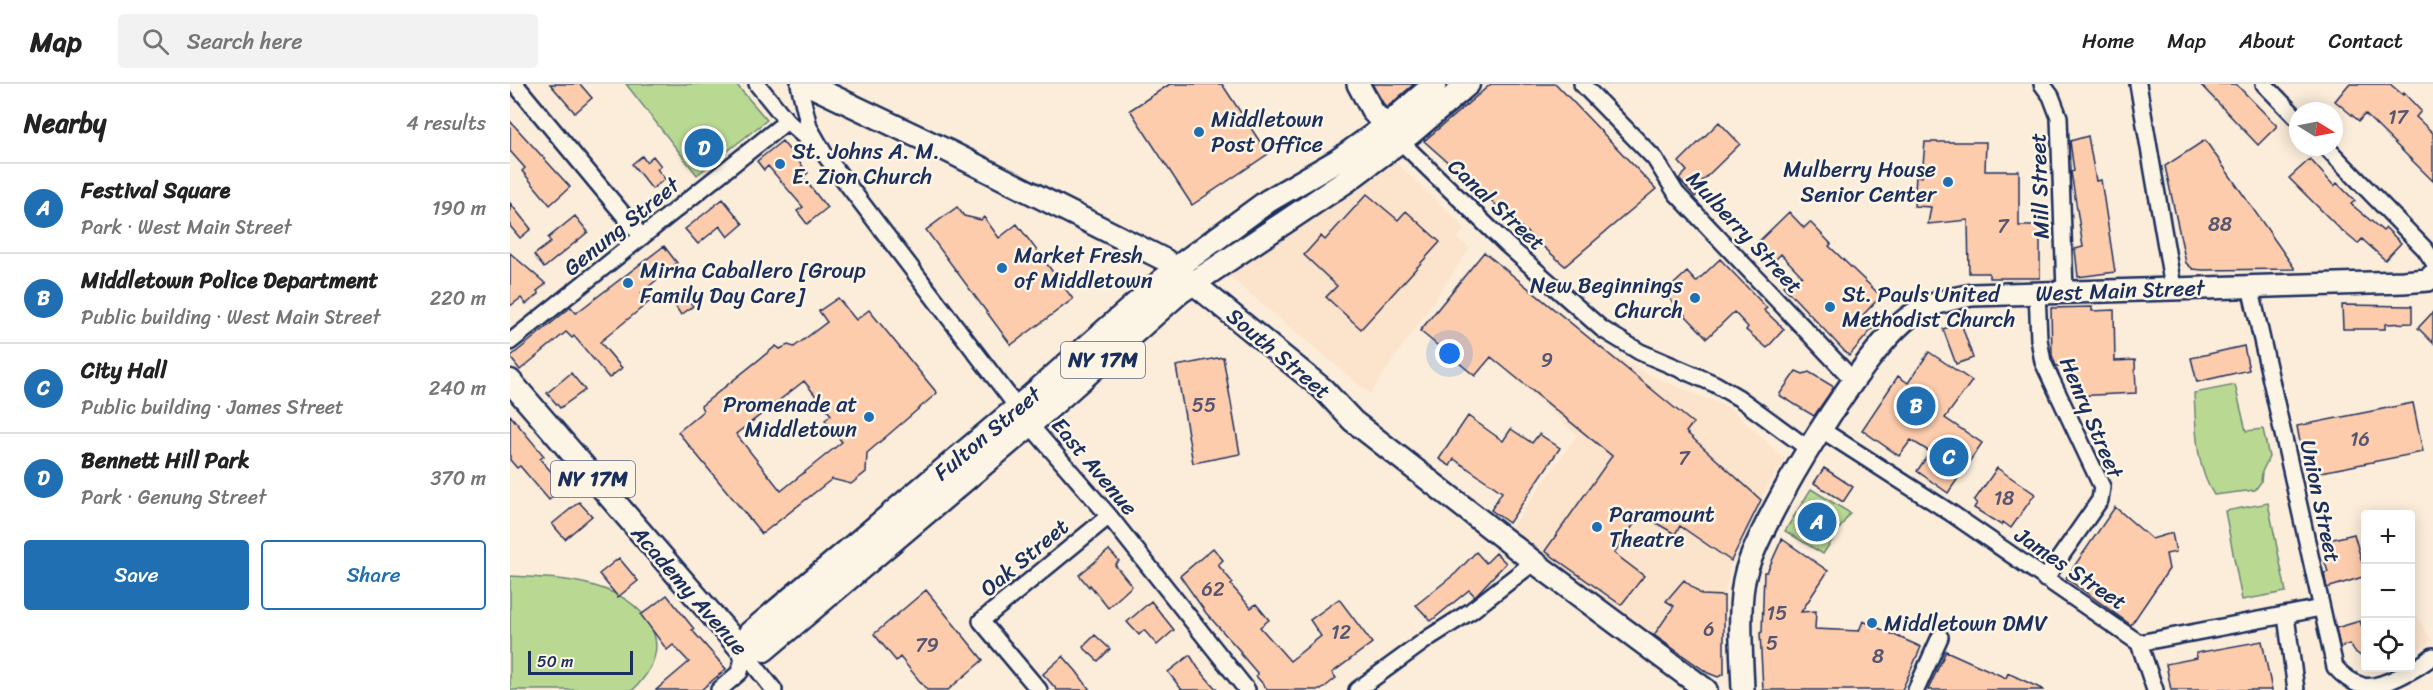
<!DOCTYPE html>
<meta charset="utf-8">
<style>
:root{--surface:#fff;--page:#f2f2f2;--text:#222;--muted:#767676;--line:#e0e0e0;--accent:#1f6fb2}
body{margin:0;font-family:Sriracha,sans-serif;background:var(--page);color:var(--text)}
.controls{position:absolute;right:18px;bottom:18px;display:grid;overflow:hidden;border-radius:6px;box-shadow:0 3px 15px #0003}
.controls button{width:54px;height:54px;display:grid;place-items:center;padding:0;border:0;border-bottom:2px solid var(--line);background:var(--surface);color:var(--text);font:30px sans-serif}
.compass{position:absolute;left:1779px;top:18px;width:54px;height:54px;border-radius:50%;background:var(--surface);box-shadow:0 3px 15px #0003;rotate:100deg}
.scale{position:absolute;left:18px;bottom:15px;width:105px;box-sizing:border-box;padding-left:6px;border:3px solid #1b2f5e;border-top:0;font-size:16px;line-height:21px;white-space:nowrap;color:#1b2f5e;-webkit-text-stroke:4px #fcf5e5;paint-order:stroke}
.you{position:absolute;left:940px;top:270px;width:21px;height:21px;margin:-15px;border:4px solid #fff;border-radius:50%;background:#1a73e8;box-shadow:0 0 0 9px #1a73e833}
.badge{display:grid;place-items:center;width:39px;height:39px;border-radius:50%;background:var(--accent);color:#fff;font-size:20px;font-weight:700}
.pin{position:absolute;translate:-50% -50%;border:3px solid #fff;box-shadow:0 2px 6px #0006}
.list{margin:0;padding:0;list-style:none}
h2{display:flex;justify-content:space-between;align-items:center;height:78px;margin:0;padding:0 24px;font-size:26px}
h2 small{font-size:20px;font-weight:400;color:var(--muted)}
.list li{display:grid;grid-template-columns:39px 1fr auto;gap:18px;align-items:center;box-sizing:border-box;height:90px;padding:0 24px;border-top:2px solid var(--line)}
.list b{display:block;font-size:22px;white-space:nowrap}
.list p{margin:0;font-size:20px;white-space:nowrap;color:var(--muted)}
.list em{font-size:20px;font-style:normal;color:var(--muted)}
.actions{display:flex;gap:12px;padding:18px 24px}
.actions a{flex:1;padding:14px 0;border:2px solid var(--accent);border-radius:6px;text-align:center;font-size:21px;color:var(--accent)}
.actions .main{background:var(--accent);color:#fff}
.icon{flex:none;width:33px;height:33px;fill:none;stroke:currentColor;stroke-width:2;stroke-linecap:round;stroke-linejoin:round}
.map{position:relative;flex:none;width:1923px;height:606px;overflow:hidden}
header{display:flex;align-items:center;gap:36px;box-sizing:border-box;height:84px;padding:0 30px;background:var(--surface);border-bottom:2px solid var(--line)}
header strong{font-size:28px}
nav{display:flex;gap:33px;margin-inline-start:auto;font-size:21px}
.search{width:420px;height:54px;background:var(--page);display:flex;align-items:center;gap:15px;box-sizing:border-box;padding:0 21px;border-radius:6px;color:var(--muted);font-size:22px}
main{display:flex}
aside{flex:1;background:var(--surface)}
.map>svg:first-child{display:block}
.built{fill:#fce3cc}
.green{fill:#b9d992;stroke:#6a8478;stroke-width:1.5}
.building{fill:#fdccad;stroke:#1b2f5e;stroke-width:1.5;fill-rule:evenodd}
.lines{fill:none;stroke-linecap:round;stroke-linejoin:round}
.street-casing{stroke:#1b2f5e;stroke-width:20}
.secondary-casing{stroke:#1b2f5e;stroke-width:26}
.primary-casing{stroke:#1b2f5e;stroke-width:27}
.street{stroke:#fcf5e5;stroke-width:15}
.secondary{stroke:#fcf5e5;stroke-width:21}
.primary{stroke:#fcf5e5;stroke-width:22}
.poi-dot{fill:#1f6fb2;stroke:#fcf5e5;stroke-width:2}
.labels{text-anchor:middle;stroke-width:5;stroke-linejoin:round;paint-order:stroke}
.number-label{font-size:20px;fill:#545672}
.shield{fill:#fcf5e5;stroke:#5e6a86;stroke-width:1.5}
.shield-label{font-size:21px;font-weight:bold;fill:#1b2f5e}
.poi-label{font-size:22px;fill:#1b2f5e;stroke:#fcf5e5;text-anchor:start}
.street-label{font-size:22px;fill:#1b2f5e;stroke:#fcf5e5}
</style>
<header>
<strong>Map</strong>
<div class="search"><svg class="icon" aria-label="search" viewBox="0 0 24 24"><circle cx="10" cy="10" r="6"/><path d="M15 15l6 6"/></svg>Search here</div>
<nav><a>Home</a><a>Map</a><a>About</a><a>Contact</a></nav>
</header>
<main>
<aside>
<h2>Nearby<small>4 results</small></h2>
<ul class="list">
<li><span class="badge">A</span><div><b>Festival Square</b><p>Park · West Main Street</p></div><em>190 m</em></li>
<li><span class="badge">B</span><div><b>Middletown Police Department</b><p>Public building · West Main Street</p></div><em>220 m</em></li>
<li><span class="badge">C</span><div><b>City Hall</b><p>Public building · James Street</p></div><em>240 m</em></li>
<li><span class="badge">D</span><div><b>Bennett Hill Park</b><p>Park · Genung Street</p></div><em>370 m</em></li>
</ul>
<div class="actions"><a class="main">Save</a><a>Share</a></div>
</aside>
<div class="map">
<svg width="1923" height="606" viewBox="0 0 1923 606">
<rect width="100%" height="100%" fill="#fcedda"/>
<filter id="ink" filterUnits="userSpaceOnUse"><feTurbulence type="fractalNoise" baseFrequency=".0167" numOctaves="2"/><feDisplacementMap in="SourceGraphic" scale="12" xChannelSelector="R" yChannelSelector="G"/><feConvolveMatrix kernelMatrix="1 2 1 2 8 2 1 2 1" color-interpolation-filters="sRGB"/></filter>
<g filter="url(#ink)">
<path class="built" d="M886 78 956 145 947 154 960 164 860 310 715 189 786 142 843 110Z
M974 168 1097 268 1144 293 1220 324 1275 375 1255 407 1221 478 1214 512V590L1206 594 1145 554 1001 444 1067 351 981 273 965 292 910 247Z
M1900 520 1922 557 1901 571H1900Z"/>
<path class="green" d="M116 0H226L257 36 187 91Z
M1725 301 1736 347 1753 345 1759 373 1752 388 1751 398 1745 406 1704 411C1685 382 1686 342 1684 309Z
M1301 405 1340 429 1313 470 1275 447Z
M1758 419 1776 508 1732 516 1715 427Z
M0 492C48 494 125 496 144 550 151 572 138 591 123 606H0Z"/>
<path class="building" d="M40 0H70L82 14 65 29Z
M660 0H712L758 70 682 121 620 26Z
M862 0H904L876 24Z
M981 0H1046L1146 105 1055 182 914 57Z
M1690 0H1726L1767 42 1748 61Z
M1839 0H1880L1893 11 1894 9 1911 27 1906 33 1923 49V97L1855 30 1849 37 1825 17Z
M0 37 60 103 40 121 12 87 15 84 0 67Z
M1209 38 1230 60 1191 98 1195 103 1185 113 1169 95 1177 87 1169 78Z
M1578 52 1586 97 1591 96 1605 188 1568 193 1565 165 1573 163 1561 88 1564 87 1560 57Z
M1695 56 1785 185 1692 186 1683 185 1676 179 1655 82Z
M272 57 298 89 293 93 317 124 297 140 287 127 293 123 258 82 254 86 247 77Z
M1415 58H1476L1475 87H1509V142H1530V194H1479V189H1459L1458 136 1418 140 1421 123 1404 122 1406 92 1412 93Z
M132 72 136 78 143 72 151 82 147 85 155 95 142 105 122 80Z
M1800 75 1824 102 1827 99 1845 117 1841 120 1873 147 1876 144 1891 159 1875 176 1852 155 1848 160 1830 145 1779 94Z
M857 110 888 136 896 127 930 158 851 245 816 213 827 202 794 171 811 152 815 156Z
M213 115 233 140 218 153 210 142 188 160 175 145Z
M0 119 21 145 10 154 0 142Z
M447 123 454 132 471 136 474 133 489 154 507 140 563 215 501 261 416 146Z
M1279 128 1294 144 1300 138 1321 160 1319 162 1371 212 1353 231 1363 244 1339 272 1273 202 1292 192 1271 170 1261 180 1244 162Z
M65 132 78 148 34 184 24 171 41 158 38 154Z
M154 162 167 179 131 209 139 218 90 258 112 284 99 294 64 252 62 254 56 248 10 286 0 273 61 223 66 229Z
M974 168 1183 339 1176 348 1251 416 1221 477 1170 442 1165 450 1131 430 1104 469 1134 492 1111 521 1035 467 1102 372 981 273 965 292 910 247Z
M0 169 36 200 27 207 29 210 16 220 11 214 0 222Z
M1210 175 1257 224 1254 226 1274 245 1257 264 1236 246 1238 243 1224 228 1197 254 1154 209 1177 188 1186 198Z
M173 209 183 222 171 231 162 217Z
M328 214 346 236 359 226 427 309 357 369 356 388 341 400 322 395 252 450 168 348 193 327 191 322 266 262 270 265 278 261 284 263 317 238 309 227ZM294 297 321 331 315 336 332 358 271 407 226 350Z
M1832 221 1902 222V239L1875 240V245H1833Z
M1582 223V227L1604 226 1605 277 1625 276 1626 309 1564 312V282H1546L1542 271 1541 224Z
M1923 228V259L1908 244Z
M1451 239 1463 274 1446 280 1433 245Z
M1734 262 1739 286 1687 298 1681 274Z
M1419 268 1462 297 1435 334 1472 359 1438 409 1407 387 1420 368 1401 356 1389 372 1352 346 1388 292 1398 299Z
M713 273 730 370 683 379 666 282Z
M1286 287 1293 290 1299 288 1324 303 1304 332 1269 311Z
M61 289 75 306 50 324 37 309Z
M1903 319 1913 368 1796 391 1787 342Z
M0 331 34 372 30 375 54 402 39 416 10 382 7 384 0 376Z
M958 332 993 357 1001 345 1022 359 1029 350 1050 364 999 439 981 426 992 408 944 375 940 382 929 375Z
M1314 384 1343 403 1333 418 1304 399Z
M1487 384 1525 410 1501 444 1493 438 1491 441 1464 424 1467 419 1464 417Z
M69 418 82 432 55 455 42 440Z
M1605 423 1642 455 1662 449 1666 468 1656 470 1659 485 1621 541 1556 494Z
M1844 450 1856 492 1817 504 1814 489 1818 488 1814 475 1823 471 1819 456Z
M1272 455 1318 487 1291 528 1306 527 1305 545 1349 547 1353 537 1411 563 1392 606H1253L1250 549 1252 548 1254 488H1257Z
M703 464 713 476 708 481 723 499 721 501 741 524 746 520 759 536 750 543 780 577 811 552 800 536 829 515 862 559 822 589 826 594 811 606H758L746 592 748 590 730 569 731 568 696 529 670 492Z
M599 466 609 477 605 481 622 502 598 524 580 501 579 503 569 491Z
M966 468 976 479 986 469 996 479 965 512 959 506 921 537 906 521 946 489Z
M109 474 128 497 108 513 89 490Z
M1174 496 1192 511 1214 512V590L1208 593 1198 589 1144 551 1164 522 1156 517Z
M416 506 473 576 438 606H417L390 573 386 577 364 550Z
M157 511 184 545 182 546 216 585 191 606H146L179 578 163 561 157 566 131 531Z
M641 517 664 546 647 561 634 546 629 551 617 538Z
M1850 537 1856 554V576L1844 567 1840 560 1830 563 1826 544Z
M585 551 600 565 588 577 573 563Z
M1752 557 1762 606H1661L1656 580 1687 574 1686 569Z
M1436 567 1496 594 1498 589 1534 606H1418Z
M680 571 688 584 707 606H672L658 588Z
M553 572 567 588 580 606H547L533 590Z"/>
<g class="lines">
<g class="street-casing">
<path id="street" d="M5 0 132 153
M247 0 277 37 306 63
M289 0 299 43 315 71 527 349 599 432 737 606
M1072 0 1145 75 1166 109 1344 297
M1532 0 1541 12 1549 33 1555 207
M1628 0 1663 203
M1754 0 1788 35
M885 52 997 161 1092 245 1130 268 1205 300 1229 314 1300 366
M1816 63 1915 165 1923 177
M1740 202 1825 583C1832 591 1843 599 1853 602 1870 606 1910 583 1923 572
M1527 208 1529 255 1533 278 1592 403 1590 416 1535 495
M0 258 277 37
M1312 346 1441 429 1629 559 1811 524
M1776 532 1786 606
M1629 559 1645 606
M234 568 264 606
M209 606 230 588 234 568
M529 606 471 537 599 432
M847 606 920 553 961 527 1024 478
M1406 606 1430 553"/>
</g>
<g class="secondary-casing">
<path id="secondary" d="M297 0 440 68 655 176 813 305 843 337 1024 478 1196 606
M848 0 863 28 876 42
M1233 606C1232 573 1227 519 1236 488 1252 433 1356 261 1402 231 1421 219 1441 215 1462 211L1893 198 1918 196 1923 191"/>
</g>
<g class="primary-casing">
<path id="primary" d="M0 297 234 568 243 562
M243 562 254 566 521 340 670 208 838 96 901 49 958 0
M243 562 240 549 521 312 665 185 758 117 827 77 876 42 925 0"/>
</g>
<use href="#street" class="street"/>
<use href="#secondary" class="secondary"/>
<use href="#primary" class="primary"/>
</g>
</g>
<g class="poi-dot">
<circle cx="689" cy="48" r="6"/>
<circle cx="270" cy="80" r="6"/>
<circle cx="1438" cy="98" r="6"/>
<circle cx="492" cy="184" r="6"/>
<circle cx="118" cy="199" r="6"/>
<circle cx="1185" cy="214" r="6"/>
<circle cx="1320" cy="223" r="6"/>
<circle cx="359" cy="333" r="6"/>
<circle cx="1087" cy="443" r="6"/>
<circle cx="1362" cy="539" r="6"/>
</g>
<g class="labels">
<g class="number-label">
<text x="1888" y="40">17</text>
<text x="1710" y="147">88</text>
<text x="1493" y="149">7</text>
<text x="1037" y="283">9</text>
<text x="694" y="328">55</text>
<text x="1850" y="362">16</text>
<text x="1174" y="381">7</text>
<text x="1494" y="421">18</text>
<text x="703" y="512">62</text>
<text x="1267" y="536">15</text>
<text x="1199" y="552">6</text>
<text x="831" y="555">12</text>
<text x="1262" y="566">5</text>
<text x="417" y="568">79</text>
<text x="1368" y="579">8</text>
</g>
<g class="shield">
<rect x="551" y="258" width="84" height="36" rx="4.5"/>
<rect x="41" y="377" width="84" height="36" rx="4.5"/>
</g>
<g class="shield-label">
<text x="593" y="283">NY 17M</text>
<text x="83" y="402">NY 17M</text>
</g>
<g class="poi-label">
<text x="701" y="43">Middletown<tspan x="701" dy="25">Post Office</tspan></text>
<text x="282" y="75">St. Johns A. M.<tspan x="282" dy="25">E. Zion Church</tspan></text>
<text x="1426" y="93" text-anchor="end">Mulberry House<tspan x="1426" dy="25">Senior Center</tspan></text>
<text x="504" y="179">Market Fresh<tspan x="504" dy="25">of Middletown</tspan></text>
<text x="130" y="194">Mirna Caballero [Group<tspan x="130" dy="25">Family Day Care]</tspan></text>
<text x="1173" y="209" text-anchor="end">New Beginnings<tspan x="1173" dy="25">Church</tspan></text>
<text x="1332" y="218">St. Pauls United<tspan x="1332" dy="25">Methodist Church</tspan></text>
<text x="347" y="328" text-anchor="end">Promenade at<tspan x="347" dy="25">Middletown</tspan></text>
<text x="1099" y="438">Paramount<tspan x="1099" dy="25">Theatre</tspan></text>
<text x="1374" y="547">Middletown DMV</text>
</g>
<g class="street-label">
<text transform="translate(1529 102) rotate(-92)" y="8">Mill Street</text>
<text transform="translate(987 120) rotate(43)" y="8">Canal Street</text>
<text transform="translate(111 142) rotate(-39)" y="8">Genung Street</text>
<text transform="translate(1235 148) rotate(47)" y="8">Mulberry Street</text>
<text transform="translate(1610 206) rotate(-2)" y="8">West Main Street</text>
<text transform="translate(769 269) rotate(40)" y="8">South Street</text>
<text transform="translate(1582 333) rotate(67)" y="8">Henry Street</text>
<text transform="translate(477 349) rotate(-40)" y="8">Fulton Street</text>
<text transform="translate(585 382) rotate(50)" y="8">East Avenue</text>
<text transform="translate(1811 417) rotate(78)" y="8">Union Street</text>
<text transform="translate(514 473) rotate(-40)" y="8">Oak Street</text>
<text transform="translate(1561 484) rotate(34)" y="8">James Street</text>
<text transform="translate(180 506) rotate(49)" y="8">Academy Avenue</text>
</g>
</g>
</svg>
<div class="controls">
<button>+</button>
<button>−</button>
<button><svg class="icon" aria-label="locate" viewBox="0 0 24 24"><circle cx="12" cy="12" r="6"/><path d="M12 2v4M12 18v4M2 12h4M18 12h4"/></svg></button>
</div>
<svg class="compass" viewBox="-18 -18 36 36"><path d="M0-13l5 13h-10z" fill="#e53935"/><path d="M0 13l5-13h-10z" fill="#767676"/></svg>
<div class="scale">50 m</div>
<div class="you"></div>
<div class="pin badge" style="left:1307px;top:438px">A</div>
<div class="pin badge" style="left:1406px;top:322px">B</div>
<div class="pin badge" style="left:1439px;top:373px">C</div>
<div class="pin badge" style="left:194px;top:64px">D</div>
</div>
</main>
